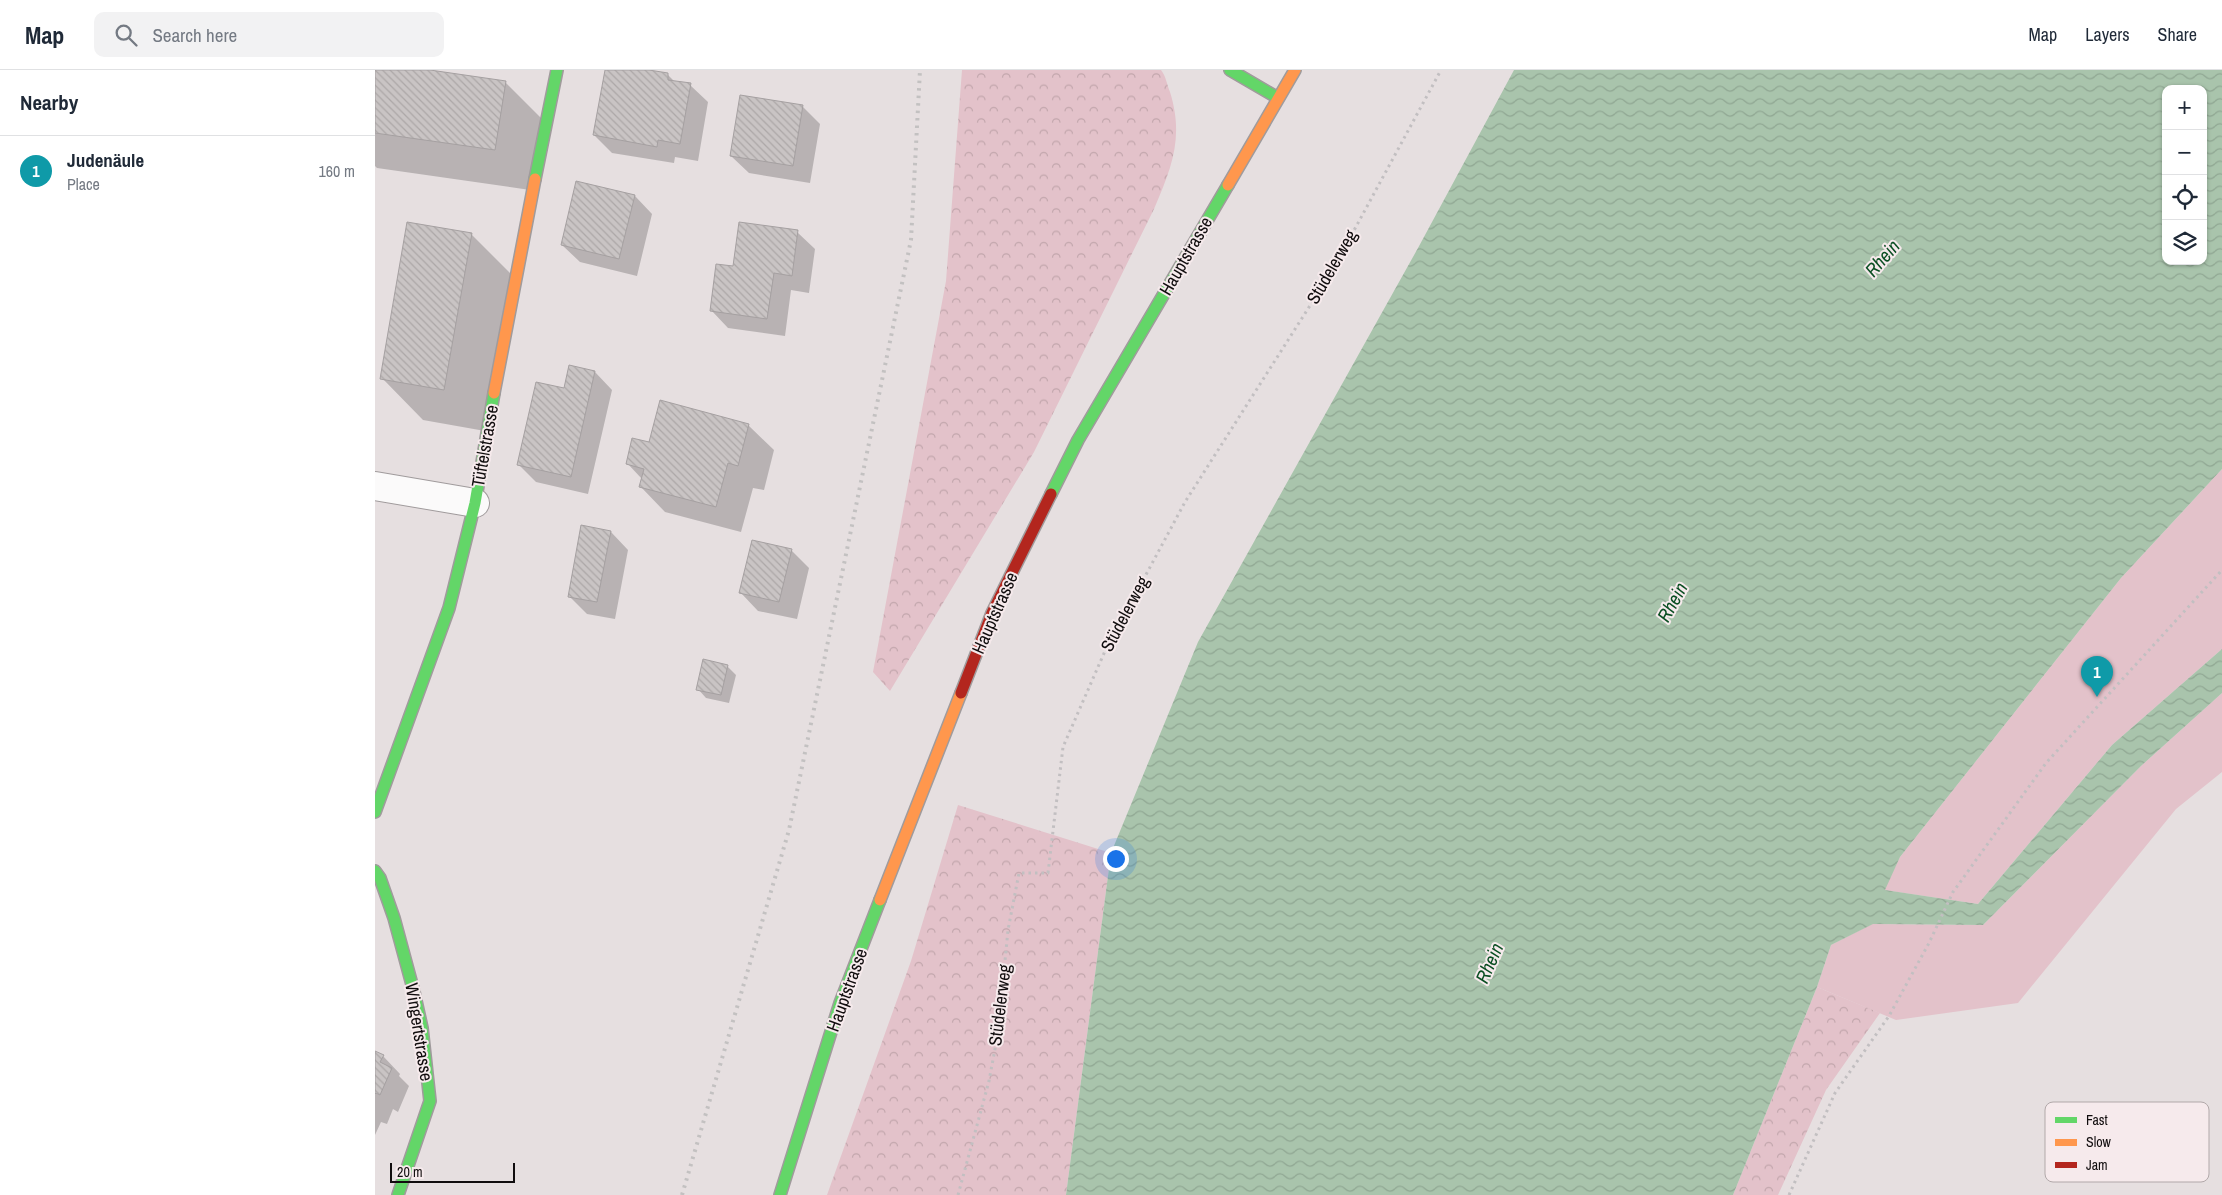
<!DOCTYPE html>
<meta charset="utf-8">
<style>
:root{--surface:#fff;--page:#f2f2f3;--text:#1f2937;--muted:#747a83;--line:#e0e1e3;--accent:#5c5658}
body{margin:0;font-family:"Archivo Narrow",sans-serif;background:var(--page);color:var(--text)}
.controls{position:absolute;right:15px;top:15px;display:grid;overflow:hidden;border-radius:10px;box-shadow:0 1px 4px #0004}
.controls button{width:45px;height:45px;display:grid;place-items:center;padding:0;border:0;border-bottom:1px solid var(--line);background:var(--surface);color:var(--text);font:25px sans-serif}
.scale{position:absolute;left:15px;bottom:12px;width:125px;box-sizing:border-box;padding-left:5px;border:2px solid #110d0e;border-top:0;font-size:14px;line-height:18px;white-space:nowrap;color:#110d0e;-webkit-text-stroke:4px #f6eaec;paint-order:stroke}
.you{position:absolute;left:740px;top:788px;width:18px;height:18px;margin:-12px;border:4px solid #fff;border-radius:50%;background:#1a73e8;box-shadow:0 0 0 8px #1a73e833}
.badge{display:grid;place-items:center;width:32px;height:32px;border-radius:50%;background:var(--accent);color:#fff;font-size:16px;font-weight:700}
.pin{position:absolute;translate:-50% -41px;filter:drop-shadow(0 1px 2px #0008)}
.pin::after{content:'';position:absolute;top:26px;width:18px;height:15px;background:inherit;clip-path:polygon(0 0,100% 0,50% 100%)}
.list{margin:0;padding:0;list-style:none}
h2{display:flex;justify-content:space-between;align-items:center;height:65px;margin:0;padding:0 20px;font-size:21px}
h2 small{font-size:16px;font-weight:400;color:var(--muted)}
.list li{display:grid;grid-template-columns:32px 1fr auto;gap:15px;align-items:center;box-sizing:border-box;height:70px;padding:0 20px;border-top:1px solid var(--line)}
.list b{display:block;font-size:19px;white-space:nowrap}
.list p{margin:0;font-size:16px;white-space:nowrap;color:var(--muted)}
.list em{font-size:16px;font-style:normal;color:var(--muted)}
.icon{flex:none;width:28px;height:28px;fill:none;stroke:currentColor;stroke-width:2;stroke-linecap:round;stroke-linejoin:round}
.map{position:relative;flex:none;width:1847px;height:1125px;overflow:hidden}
header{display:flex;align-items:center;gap:30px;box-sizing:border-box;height:70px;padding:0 25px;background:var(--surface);border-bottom:1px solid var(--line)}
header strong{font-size:24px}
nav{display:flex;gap:28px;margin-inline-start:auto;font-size:18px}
.search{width:350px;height:45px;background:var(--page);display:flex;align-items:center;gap:12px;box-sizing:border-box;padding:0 18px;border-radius:10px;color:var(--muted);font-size:19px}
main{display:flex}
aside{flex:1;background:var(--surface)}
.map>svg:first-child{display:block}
.grass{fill:#e3c2ca}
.forest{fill:url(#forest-crowns)}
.water{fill:url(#water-waves);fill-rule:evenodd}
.shadow{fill:#0003}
.building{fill:url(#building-back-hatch);stroke:#a5a0a1}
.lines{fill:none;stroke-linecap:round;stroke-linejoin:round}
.street-casing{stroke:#a09b9c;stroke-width:30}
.fast-casing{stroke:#a09b9c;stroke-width:14}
.slow-casing{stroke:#a09b9c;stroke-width:14}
.jam-casing{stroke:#a09b9c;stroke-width:14}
.path{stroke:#c2bfc1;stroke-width:3;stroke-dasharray:2.5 4;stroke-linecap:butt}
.street{stroke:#fbfafa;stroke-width:28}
.fast{stroke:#63d668;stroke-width:11}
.slow{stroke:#ff974d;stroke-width:11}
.jam{stroke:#b3261e;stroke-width:11}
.rail{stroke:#c3c1c1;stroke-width:4;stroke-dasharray:2.5 5;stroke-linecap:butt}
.labels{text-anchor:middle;stroke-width:4;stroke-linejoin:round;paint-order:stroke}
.street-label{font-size:18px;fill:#110d0e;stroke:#f6eaec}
.water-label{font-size:19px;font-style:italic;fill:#0b4f23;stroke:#f6eaec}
.key{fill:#f6eaec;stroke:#b1a8a9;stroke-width:1}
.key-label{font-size:14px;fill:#110d0e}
</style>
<header>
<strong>Map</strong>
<div class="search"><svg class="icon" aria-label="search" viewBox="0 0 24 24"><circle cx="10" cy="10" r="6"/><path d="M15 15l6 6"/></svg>Search here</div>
<nav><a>Map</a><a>Layers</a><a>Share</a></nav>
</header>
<main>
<aside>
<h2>Nearby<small></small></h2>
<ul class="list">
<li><span class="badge" style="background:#0f9aa8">1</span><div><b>Judenäule</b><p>Place</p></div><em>160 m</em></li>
</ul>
</aside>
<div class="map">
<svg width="1847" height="1125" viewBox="0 0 1847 1125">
<defs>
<pattern id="forest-crowns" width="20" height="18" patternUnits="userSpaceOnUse" patternTransform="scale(1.25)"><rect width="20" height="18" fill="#e3c2ca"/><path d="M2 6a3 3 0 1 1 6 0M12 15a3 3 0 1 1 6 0" fill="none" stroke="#c2a6ac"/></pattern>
<pattern id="water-waves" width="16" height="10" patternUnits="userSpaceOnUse" patternTransform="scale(1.25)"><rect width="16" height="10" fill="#a9c4ac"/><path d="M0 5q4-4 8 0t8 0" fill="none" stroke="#90a793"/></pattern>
<pattern id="building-back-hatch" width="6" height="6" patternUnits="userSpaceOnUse" patternTransform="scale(1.25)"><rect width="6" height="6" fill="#c9c4c4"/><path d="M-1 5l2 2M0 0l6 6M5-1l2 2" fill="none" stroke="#aca7a7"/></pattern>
</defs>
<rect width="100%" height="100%" fill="#e6dfe0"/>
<path class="grass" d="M1847 399V579L1737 675 1603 834 1509 820 1525 787 1746 508Z
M1847 623V702L1801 739 1643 933 1521 950 1442 917 1456 875 1497 854 1608 855 1766 696Z"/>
<path class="forest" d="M587 0H786C791 6 792 15 795 22 809 67 797 97 779 139L659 382 515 621 498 602 571 211Z
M583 735 736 783 691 1125H452L536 891Z
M1442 917 1505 943 1451 1020 1403 1125H1358Z"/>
<path class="water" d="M1139 0H1847V399L1746 508 1525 787 1510 820 1603 834 1737 675 1847 579V623L1766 696 1608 855 1498 854 1456 875 1442 917 1358 1125H691L736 783 823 572 1043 178ZM1791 19H1828V191H1791Z"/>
<path class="shadow" d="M0 0H46L130 12 172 54 162 121 2 98 0 96Z
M231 0H267L293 5 300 12 315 15 333 32 323 91 300 87 299 93 237 83 219 65Z
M427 36 445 54 435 113 374 103 356 86Z
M260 126 277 144 262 206 205 192 187 175Z
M422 162 440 179 434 223 416 220 410 266 353 258 336 240 359 197Z
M96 164 138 206 110 361 48 350 7 308Z
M220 302 237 320 213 424 161 412 143 394 189 320Z
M373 355 399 380 389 420 378 418 366 462 290 442 265 416 267 409 252 393 275 374Z
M236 462 253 480 240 549 212 544 194 526Z
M416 480 434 498 422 549 383 541 366 523Z
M352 596 361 605 354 633 331 628 323 619Z
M0 983 8 986 25 1004 24 1006 34 1016 23 1042 18 1039 12 1054 6 1052 0 1065Z"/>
<path class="building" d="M0 0H55L131 11 120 80 0 63Z
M230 0H274L293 3V10L316 13 305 74 283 70 282 77 218 65Z
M365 25 428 35 418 96 355 86Z
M201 111 260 125 244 189 186 175Z
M32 152 97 163 69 320 5 309Z
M364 152 423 160 417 206 399 203 392 249 335 241 341 194 358 196Z
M194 295 220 301 196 407 142 395 161 312 189 318Z
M285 330 374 354 363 396 353 393 341 437 264 417 269 399 251 394 257 368 274 372Z
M206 455 236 461 222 532 193 527Z
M377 470 417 479 404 532 364 523Z
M328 589 353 595 346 625 321 620Z
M0 981 9 985 5 992 17 998 5 1025 1 1023 0 1024Z"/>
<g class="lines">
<g class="street-casing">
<path id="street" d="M0 416 100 433"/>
</g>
<g class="fast-casing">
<path id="fast" d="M855 0 903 28
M160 109 182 0
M676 424 703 370 853 115
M0 742 74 538 100 433 119 323
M0 801 5 808 19 848 39 922 47 958 55 1031 23 1125
M405 1125 465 933 505 830"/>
</g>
<g class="slow-casing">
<path id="slow" d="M853 115 920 0
M119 323 160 109
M505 830 586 623"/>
</g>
<g class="jam-casing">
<path id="jam" d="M586 623 617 543 676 424"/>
</g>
<path class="path" d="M583 1125 614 1011 623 963 633 860 644 803H673L688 677 730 581 810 432 957 201 1066 0
M1414 1125 1460 1023 1514 946 1554 873 1578 822 1671 693 1847 500"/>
<use href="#street" class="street"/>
<use href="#fast" class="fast"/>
<use href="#slow" class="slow"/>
<use href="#jam" class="jam"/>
<path class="rail" d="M307 1125 414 760 536 170 545 0"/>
</g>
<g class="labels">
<g class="street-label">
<text transform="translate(811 186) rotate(-60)" y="6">Hauptstrasse</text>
<text transform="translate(957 197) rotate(-60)" y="6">Stüdelerweg</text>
<text transform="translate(110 376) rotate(-80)" y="6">Tüftelstrasse</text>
<text transform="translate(620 543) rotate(-66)" y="6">Hauptstrasse</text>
<text transform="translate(750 544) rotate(-62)" y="6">Stüdelerweg</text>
<text transform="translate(472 920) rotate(-70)" y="6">Hauptstrasse</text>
<text transform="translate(625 935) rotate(-83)" y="6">Stüdelerweg</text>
<text transform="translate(44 962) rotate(81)" y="6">Wingertstrasse</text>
</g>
<g class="water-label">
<text transform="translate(1507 188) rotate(-49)" y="7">Rhein</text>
<text transform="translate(1297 532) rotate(-61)" y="7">Rhein</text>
<text transform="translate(1114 893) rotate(-66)" y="7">Rhein</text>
</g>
</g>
<rect x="1670" y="1032" width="164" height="80" rx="8" class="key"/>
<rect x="1680" y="1047" width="22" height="6" fill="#63d668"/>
<rect x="1680" y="1069" width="22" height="7" fill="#ff974d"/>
<rect x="1680" y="1092" width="22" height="6" fill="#b3261e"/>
<g class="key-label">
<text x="1711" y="1055">Fast</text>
<text x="1711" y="1077">Slow</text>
<text x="1711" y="1100">Jam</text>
</g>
</svg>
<div class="controls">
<button>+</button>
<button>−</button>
<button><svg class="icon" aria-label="locate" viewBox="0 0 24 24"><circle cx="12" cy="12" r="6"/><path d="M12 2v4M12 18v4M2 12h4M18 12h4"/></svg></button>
<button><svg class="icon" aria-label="layers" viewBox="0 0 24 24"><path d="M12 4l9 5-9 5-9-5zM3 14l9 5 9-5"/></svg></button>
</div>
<div class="scale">20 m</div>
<div class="you"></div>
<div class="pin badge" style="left:1722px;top:627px;background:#0f9aa8">1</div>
</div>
</main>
